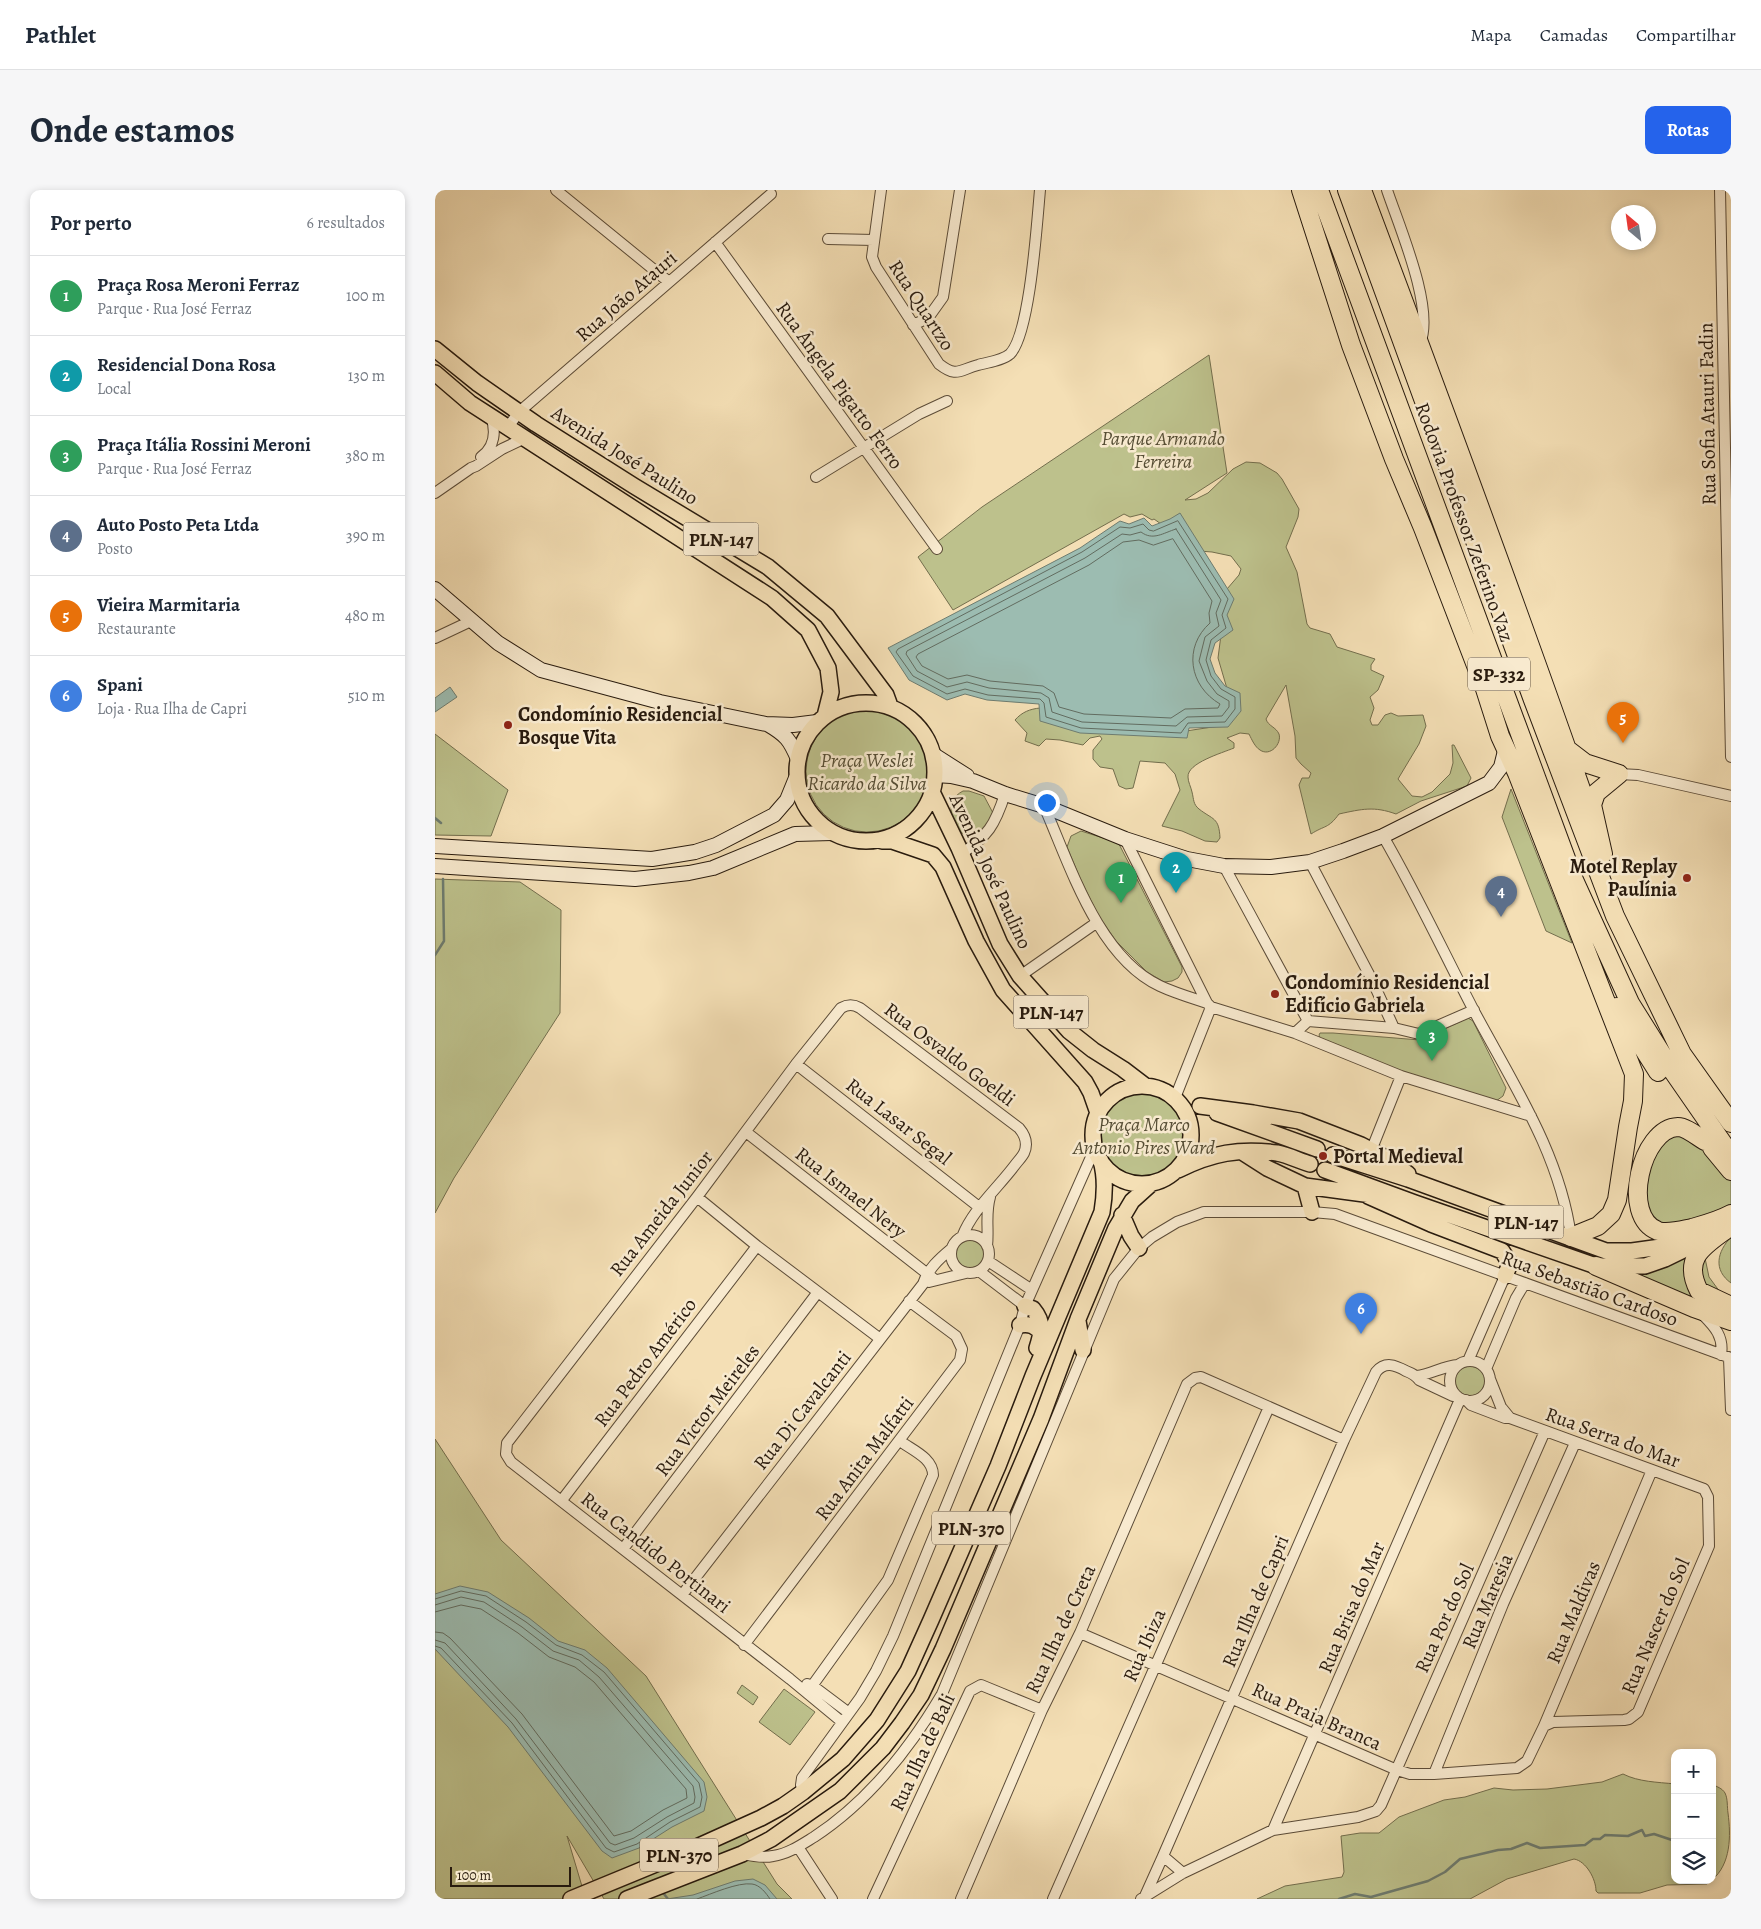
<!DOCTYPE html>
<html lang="pt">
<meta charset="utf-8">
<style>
:root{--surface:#fff;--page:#f6f6f7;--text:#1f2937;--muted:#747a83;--line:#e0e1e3;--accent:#2563eb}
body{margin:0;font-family:Alegreya,serif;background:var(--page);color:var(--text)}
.controls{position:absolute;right:15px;bottom:15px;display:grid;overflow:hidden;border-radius:10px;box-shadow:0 2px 8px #0003}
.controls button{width:45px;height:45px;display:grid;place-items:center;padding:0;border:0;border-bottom:1px solid var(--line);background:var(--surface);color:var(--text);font:25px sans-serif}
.compass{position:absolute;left:1176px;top:15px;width:45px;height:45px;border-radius:50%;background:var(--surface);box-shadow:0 2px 8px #0003;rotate:331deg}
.scale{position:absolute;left:15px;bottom:12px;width:121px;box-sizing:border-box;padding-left:5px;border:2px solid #291b0e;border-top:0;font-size:14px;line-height:18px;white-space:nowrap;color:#291b0e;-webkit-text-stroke:4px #f8eacf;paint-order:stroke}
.you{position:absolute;left:611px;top:612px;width:18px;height:18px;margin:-12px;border:4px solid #fff;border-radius:50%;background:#1a73e8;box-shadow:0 0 0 8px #1a73e833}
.badge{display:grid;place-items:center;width:32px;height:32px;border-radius:50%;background:var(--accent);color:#fff;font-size:16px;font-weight:700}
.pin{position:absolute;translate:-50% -41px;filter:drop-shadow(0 1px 2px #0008)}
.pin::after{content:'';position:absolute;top:26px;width:18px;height:15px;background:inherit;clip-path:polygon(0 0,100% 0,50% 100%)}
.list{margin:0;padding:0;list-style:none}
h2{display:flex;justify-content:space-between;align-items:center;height:65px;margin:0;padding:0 20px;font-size:21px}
h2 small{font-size:16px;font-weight:400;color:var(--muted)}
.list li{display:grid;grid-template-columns:32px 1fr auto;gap:15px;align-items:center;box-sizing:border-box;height:80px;padding:0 20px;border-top:1px solid var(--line)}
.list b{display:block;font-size:19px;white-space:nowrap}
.list p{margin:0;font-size:16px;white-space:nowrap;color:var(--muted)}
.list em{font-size:16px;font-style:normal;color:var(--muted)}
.icon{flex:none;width:28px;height:28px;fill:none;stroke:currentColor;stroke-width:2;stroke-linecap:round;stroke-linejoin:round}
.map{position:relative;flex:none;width:1296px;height:1709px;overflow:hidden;border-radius:10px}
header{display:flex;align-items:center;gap:30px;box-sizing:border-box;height:70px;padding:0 25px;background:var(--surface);border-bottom:1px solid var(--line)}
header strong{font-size:24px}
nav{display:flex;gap:28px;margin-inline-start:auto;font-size:18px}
.intro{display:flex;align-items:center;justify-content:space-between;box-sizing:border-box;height:120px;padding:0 30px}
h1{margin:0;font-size:35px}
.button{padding:12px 22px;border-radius:10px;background:var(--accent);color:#fff;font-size:18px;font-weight:700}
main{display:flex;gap:30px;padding:0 30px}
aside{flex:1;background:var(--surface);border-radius:10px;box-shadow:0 2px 8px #0003}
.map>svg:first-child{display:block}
.green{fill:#bdc18c;stroke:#736e4d}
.water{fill:#9cbcb1;stroke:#6e7c70}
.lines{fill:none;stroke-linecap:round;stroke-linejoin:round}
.shore{stroke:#626c60;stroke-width:1}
.stream{stroke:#6e7c70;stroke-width:2.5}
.street-casing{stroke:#5c4c38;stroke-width:12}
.secondary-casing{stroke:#291b0e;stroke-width:16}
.primary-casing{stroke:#291b0e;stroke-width:18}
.highway-casing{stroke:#291b0e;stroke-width:20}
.street{stroke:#f8eacf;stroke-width:10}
.secondary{stroke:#f8eacf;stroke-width:14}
.primary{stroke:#f4dfb5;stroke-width:15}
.highway{stroke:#f4dfb5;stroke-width:18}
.poi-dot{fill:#8f2418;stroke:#f8eacf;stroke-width:2}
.labels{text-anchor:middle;stroke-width:5;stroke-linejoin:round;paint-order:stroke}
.shield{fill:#f8eacf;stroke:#675948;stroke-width:1}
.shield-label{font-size:19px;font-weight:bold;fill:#291b0e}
.street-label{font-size:20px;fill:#291b0e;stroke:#f8eacf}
.park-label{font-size:20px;font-style:italic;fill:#554d34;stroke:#f8eacf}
.poi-label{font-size:20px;font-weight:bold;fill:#291b0e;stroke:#f8eacf;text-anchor:start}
</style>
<header>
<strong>Pathlet</strong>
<nav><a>Mapa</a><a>Camadas</a><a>Compartilhar</a></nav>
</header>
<div class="intro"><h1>Onde estamos</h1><a class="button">Rotas</a></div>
<main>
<aside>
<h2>Por perto<small>6 resultados</small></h2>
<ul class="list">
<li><span class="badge" style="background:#2e9e5b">1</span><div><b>Praça Rosa Meroni Ferraz</b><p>Parque · Rua José Ferraz</p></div><em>100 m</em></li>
<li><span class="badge" style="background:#0f9aa8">2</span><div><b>Residencial Dona Rosa</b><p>Local</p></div><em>130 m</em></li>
<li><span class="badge" style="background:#2e9e5b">3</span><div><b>Praça Itália Rossini Meroni</b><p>Parque · Rua José Ferraz</p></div><em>380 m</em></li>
<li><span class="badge" style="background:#5c6f8a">4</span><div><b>Auto Posto Peta Ltda</b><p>Posto</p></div><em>390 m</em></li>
<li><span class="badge" style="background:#e8710a">5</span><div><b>Vieira Marmitaria</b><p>Restaurante</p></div><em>480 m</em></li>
<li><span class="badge" style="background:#3f7fe0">6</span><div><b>Spani</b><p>Loja · Rua Ilha de Capri</p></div><em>510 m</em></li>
</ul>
</aside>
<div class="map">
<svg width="1296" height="1709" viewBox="0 0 1296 1709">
<rect width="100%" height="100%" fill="#f4dfb5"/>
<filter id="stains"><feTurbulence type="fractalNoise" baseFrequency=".004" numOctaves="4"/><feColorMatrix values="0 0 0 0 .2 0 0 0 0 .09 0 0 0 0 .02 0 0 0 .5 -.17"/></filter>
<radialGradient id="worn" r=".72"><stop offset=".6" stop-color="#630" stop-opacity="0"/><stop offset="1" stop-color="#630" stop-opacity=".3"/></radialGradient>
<path class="green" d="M774 165 792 283 750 310 761 309 773 303 798 279 811 272 825 273 842 283 847 289 864 319 863 327 851 357 862 382 872 434 875 438 895 444 902 457 940 469 936 475V480L949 486 943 500 935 507 939 518 935 530 937 535H943L950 525 956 523 963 526 988 525 991 536 984 554 963 589 977 606 987 607 997 602 1015 584 1018 573 1017 555H1019L1036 588 1032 596 986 611 961 624C939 616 927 619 904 624 893 639 890 635 876 644L864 595 867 588H874L876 583 866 574 861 568 860 546 851 495 831 529C833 536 841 537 844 544 847 554 835 567 825 560 820 557 817 550 814 544L805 543 792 548 799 553V558C787 563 752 573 753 587 753 592 756 597 757 602 759 610 758 614 764 619 778 630 784 627 785 648L782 652 770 651 747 641 727 636 745 600 740 584 730 573 705 571 698 598 691 599 684 596 678 579 665 577 658 569V560L667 549 665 546 655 548 648 555 625 550 611 549 604 556 590 551 592 543 580 530C587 522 595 519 605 518L731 544 784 536 798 519 783 468 792 399 804 385 806 379 796 366 777 362 764 361 719 329 717 330 707 324 695 327 689 324 518 420 483 367 547 317Z
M371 581a61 61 0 1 1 122 0a61 61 0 1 1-122 0Z
M0 544 73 600 56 646 0 645Z
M1076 599 1137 753 1111 741 1067 627Z
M528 601H534L549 606 558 623C551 637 548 644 531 646 516 636 508 611 528 601Z
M646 641 681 652 685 656 747 777V782L743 788 737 791 729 792 712 782 681 751 663 725 644 686 632 657 636 646Z
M0 689 85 692 126 720 125 823 19 988 0 1023Z
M1033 828 1038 831 1071 898 1068 906 1061 911 961 880 886 850 884 845 885 843H898L985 850Z
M666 945a43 43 0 1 1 86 0a43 43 0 1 1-86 0Z
M1252 943 1296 983V1015L1289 1019 1237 1036 1221 1031 1208 1014 1217 962 1229 948Z
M1296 1047V1093C1278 1080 1282 1062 1296 1047Z
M521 1064a14 14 0 1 1 28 0a14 14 0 1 1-28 0Z
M1245 1066 1270 1068 1274 1087 1285 1102 1296 1122 1185 1082Z
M1020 1191a15 15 0 1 1 30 0a15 15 0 1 1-30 0Z
M0 1249 66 1350 211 1486 342 1694 357 1709H169L132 1646 149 1703 136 1709H0Z
M307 1495 323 1507 318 1515 302 1503Z
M349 1499 380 1522 355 1555 324 1532Z
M1188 1584C1204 1592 1222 1592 1240 1594V1690H1276L1272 1694 1232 1695 1205 1703H1163L1161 1701C1161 1689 1151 1671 1139 1669L1072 1689 1035 1709H822L850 1696 907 1687 909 1682 906 1646 925 1643H944L964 1627 1009 1610 1030 1607 1059 1598 1078 1600 1112 1599 1167 1592Z
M1277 1594C1282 1597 1287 1598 1290 1603 1293 1609 1292 1617 1293 1623 1296 1646 1296 1674 1277 1690Z"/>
<path class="water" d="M745 323 799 409 792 425 798 440 780 453 775 469 780 483 790 496 805 503 806 521 793 537 754 538 752 548 645 543 605 531 604 514 552 510 530 504 512 510 474 490 453 458 645 358 685 331 694 334 709 328 717 336 735 329Z
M15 497 22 507 0 522V508Z
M25 1396 53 1402 94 1428 123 1451 150 1460 172 1478 269 1592 272 1607 269 1621 237 1637 204 1658 177 1668 167 1661 73 1537 0 1459V1404Z
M318 1689 330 1695 342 1709H232L258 1705 300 1691Z"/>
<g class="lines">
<path class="shore" d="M743 331 793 409 787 425 791 438 776 450 771 470 776 486 786 499 800 507V519L790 532 753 533 746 543 646 538 611 527 609 513 605 509 553 505 530 499 512 504 478 486 461 462 463 459 647 362 685 337 695 338 708 334 714 340 718 341Z
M741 339 786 410 781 423 784 436 770 447 764 471 772 491 782 504 794 511V517L787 526 752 527 741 536 647 532 617 522 614 508 606 503 554 498 532 492 512 497 482 481 471 464 472 461 650 368 687 344 695 345 706 342C718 351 728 343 741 339Z
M738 349 777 411 774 423 775 433C748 457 754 496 785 514L783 518 750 519 736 528 649 524 624 517 619 503 608 496 555 491 532 485 513 489 487 476 481 467 483 464 654 375 688 352 704 350 718 355Z
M0 1409 26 1401 51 1406 91 1432 121 1455 147 1465 169 1482 264 1593 267 1607 265 1617 235 1632 202 1654 179 1662 171 1658 77 1533 6 1458 0 1456
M0 1415 26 1407 49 1412 87 1437 118 1461 144 1470 164 1487 258 1596 260 1607 259 1613 232 1627 199 1648 180 1655 175 1653 81 1529 10 1453 0 1450
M0 1422 26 1415 46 1419 83 1443 114 1467 140 1477 159 1492 251 1599 252 1608 228 1620 196 1641 179 1646 87 1524 15 1448 8 1443 0 1442
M262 1709C276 1704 303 1692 317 1694 325 1695 331 1703 335 1709"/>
<path class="stream" d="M0 628 6 633
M0 765 9 751 8 689
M229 1704 233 1709
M904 1709 920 1704 936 1707 993 1691 1010 1682 1025 1669 1063 1660 1076 1659 1092 1653 1105 1658 1150 1655 1158 1649H1165L1170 1645 1193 1646 1207 1640 1210 1646 1219 1644 1240 1651"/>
<g class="street-casing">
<path id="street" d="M121 0 234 92
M446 0 437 67 441 77 504 174C522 188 524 180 543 175 553 172 567 171 575 164 595 144 602 32 605 0
M952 0C964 36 1000 119 985 153
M1285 0 1296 567
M393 49 439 50
M280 52 502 359
M478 135 493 128 508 107 525 0
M73 237 84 222 336 4
M46 267C60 257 61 241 56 226
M381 287 484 224 512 211
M0 303 36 278 41 276 67 259 90 248
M0 448 36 431
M1184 584 1203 585 1296 606
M609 616C635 675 663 767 725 796 740 803 757 808 772 813L776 817 860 843 966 886 1096 926
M948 646C981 703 1009 763 1039 821 1078 894 1125 964 1136 1047
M690 649 772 813
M526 664C553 646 560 635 570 604
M875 672 936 788 959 838
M789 676 873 831 860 843
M585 786 661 733
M873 831 959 838 984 844 1039 820
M361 874 544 1017
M740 908 776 817
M311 942 499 1089
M936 961 966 886
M262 1007 322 1056 444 1148
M516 1064a19 19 0 1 1 38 0a19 19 0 1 1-38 0Z
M552 1056C554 1039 550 1024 555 1007
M553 1071 597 1100
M544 1081 590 1116
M494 1092 531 1083
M1268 1125C1280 1137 1289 1147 1286 1165
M1294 1168 1296 1220
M1033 1171 1070 1086
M1015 1191a20 20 0 1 1 40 0a20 20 0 1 1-40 0Z
M1051 1179 1081 1108 1090 1093
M982 1186C996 1184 1009 1176 1023 1175
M1055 1189 1066 1217 1075 1228
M1031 1210 1036 1215 1070 1228H1075L1269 1299 1273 1307 1274 1356 1203 1522 1194 1529 1189 1530 1118 1532 1109 1536
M127 1310 322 1056
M188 1359 383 1102
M247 1405 488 1094C493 1079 504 1069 516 1059
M645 1443 962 1580 975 1584H999L1082 1578 1092 1571 1109 1536 1217 1280
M309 1455 525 1170 527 1159 521 1146 474 1111
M372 1494 378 1496 414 1523
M372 1503 453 1390 498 1285C498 1268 477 1260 465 1251
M407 1532 355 1489 76 1272 71 1264 72 1253 262 1007 361 874 406 818C413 814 418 814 425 818L584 938C590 945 593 954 589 963 587 967 583 971 580 975 562 999 538 1019 527 1047
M999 1584 1068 1414 1140 1253
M368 1602 366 1595 367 1588 425 1508 441 1481 458 1446 585 1135 590 1116 660 958
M838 1640 1023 1214 1026 1209
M363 1657 397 1709
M308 1664C317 1666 328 1668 338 1666 353 1664 366 1655 379 1647 434 1611 474 1560 507 1504L679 1089 704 1058 717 1047 742 1032 769 1022H877L900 1024 1296 1168
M728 1666 909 1250 941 1182C950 1171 960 1175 971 1181 976 1183 981 1185 984 1190L1018 1206H1022
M710 1706 728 1666 748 1683
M438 1709 535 1501 546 1495 607 1520
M526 1709 607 1520 645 1443 752 1194 760 1188 766 1187 909 1250
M618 1709 834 1217
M706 1709 748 1683 838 1640 923 1627 941 1621 946 1615 1110 1241"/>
</g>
<g class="secondary-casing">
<path id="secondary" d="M0 399 63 453 106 480 225 512 331 534 358 535 382 532
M334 535C351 545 355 550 363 569
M499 565 532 586
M500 585 516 586 538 591 570 604 609 616 690 649 752 669 789 676 836 677 875 672 908 661 948 646 1054 593 1066 577 1071 557
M0 656 217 669 260 662 281 655 339 625 352 610 361 588
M0 676 200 689 254 683 278 678 360 644 397 643"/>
</g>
<g class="primary-casing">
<path id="primary" d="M0 159 42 193 101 234 199 296 333 377 392 426 451 505 455 516
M0 183 35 213 337 408 373 440 393 478 396 502 390 526
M362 582a69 69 0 1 1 138 0a69 69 0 1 1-138 0Z
M498 604 524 658 565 754 585 786 634 841 658 860 688 879 709 895
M447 651H457L498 665 508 677 541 751 568 800 650 892 656 903 663 923
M658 945a49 49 0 1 1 98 0a49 49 0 1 1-98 0Z
M765 916 818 923 864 931 926 955 947 966 973 984
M782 923 882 959
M807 962 832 978 870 996 944 1006
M898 965 973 989 1171 1061H1197L1233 1056 1266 1040
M743 980C777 963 804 958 842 963 853 965 865 971 875 974
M890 980 980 1013 1161 1076H1210L1230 1069 1275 1047
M870 996 877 1022
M933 1006 996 1034 1067 1061 1074 1072V1076L1070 1086
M687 1025 696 1046 704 1058
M590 1116 598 1119C609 1132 607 1143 602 1158
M643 1131 648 1160
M585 1135C595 1133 601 1136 607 1144
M136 1709 255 1660 326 1628 348 1616 368 1602 408 1569 442 1530 473 1481 496 1430 563 1276 598 1186 667 1022C670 1004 671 988 666 971
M192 1709 307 1664 336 1649 405 1601 448 1558 467 1533 486 1505 508 1459 606 1229 643 1129 681 1038 697 1011 717 993"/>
</g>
<g class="highway-casing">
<path id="highway" d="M866 0 916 155 959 269 988 338 1050 499 1065 546 1082 583 1199 884 1198 911 1193 937 1182 1010 1176 1024 1163 1036 1136 1047
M884 0 1139 690 1195 813 1235 877 1296 965
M912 0 1098 510 1180 726 1247 864 1296 933
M927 0C1005 208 1082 415 1155 625
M1133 560 1150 573 1184 584
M1168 664 1157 615 1161 603 1184 584
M1182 817 1223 882
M1270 951C1263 947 1251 937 1243 937 1206 938 1185 1027 1223 1041 1233 1044 1247 1040 1257 1038 1271 1034 1283 1031 1296 1024
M1277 958 1296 981
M1296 1036C1271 1055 1246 1066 1264 1101L1296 1116
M1161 1076 1259 1118 1296 1131"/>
</g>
<use href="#street" class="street"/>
<use href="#secondary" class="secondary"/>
<use href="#primary" class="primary"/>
<use href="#highway" class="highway"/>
</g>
<g class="poi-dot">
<circle cx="73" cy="535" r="5"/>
<circle cx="1252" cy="688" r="5"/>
<circle cx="840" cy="804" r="5"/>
<circle cx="888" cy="966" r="5"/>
</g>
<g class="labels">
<g class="shield">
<rect x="248.5" y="332.5" width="75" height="33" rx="4"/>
<rect x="1033" y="467.5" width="62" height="33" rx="4"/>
<rect x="578.5" y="805.5" width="75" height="33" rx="4"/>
<rect x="1053.5" y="1015.5" width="75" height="33" rx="4"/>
<rect x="497" y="1321.5" width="78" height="33" rx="4"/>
<rect x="205" y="1648.5" width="78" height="33" rx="4"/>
</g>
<g class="shield-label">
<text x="286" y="356">PLN-147</text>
<text x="1064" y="491">SP-332</text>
<text x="616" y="829">PLN-147</text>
<text x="1091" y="1039">PLN-147</text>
<text x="536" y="1345">PLN-370</text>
<text x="244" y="1672">PLN-370</text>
</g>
<g class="street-label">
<text transform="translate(191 106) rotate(-41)" y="7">Rua João Atauri</text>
<text transform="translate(487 115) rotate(57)" y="7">Rua Quartzo</text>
<text transform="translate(405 195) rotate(54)" y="7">Rua Ângela Pigatto Ferro</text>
<text transform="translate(1272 224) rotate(-91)" y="7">Rua Sofia Atauri Fadin</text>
<text transform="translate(190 265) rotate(32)" y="7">Avenida José Paulino</text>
<text transform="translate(1030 332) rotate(70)" y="7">Rodovia Professor Zeferino Vaz</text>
<text transform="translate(556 681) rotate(65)" y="7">Avenida José Paulino</text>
<text transform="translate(515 864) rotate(37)" y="7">Rua Osvaldo Goeldi</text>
<text transform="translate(464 931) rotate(38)" y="7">Rua Lasar Segal</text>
<text transform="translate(416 1002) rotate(38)" y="7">Rua Ismael Nery</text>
<text transform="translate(226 1023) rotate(-52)" y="7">Rua Ameida Junior</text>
<text transform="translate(1155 1098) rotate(20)" y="7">Rua Sebastião Cardoso</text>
<text transform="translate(210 1172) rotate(-53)" y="7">Rua Pedro Américo</text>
<text transform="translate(272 1220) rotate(-53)" y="7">Rua Victor Meireles</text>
<text transform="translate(367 1220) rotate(-52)" y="7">Rua Di Cavalcanti</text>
<text transform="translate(1178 1247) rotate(20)" y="7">Rua Serra do Mar</text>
<text transform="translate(429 1268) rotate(-53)" y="7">Rua Anita Malfatti</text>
<text transform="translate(221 1362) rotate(38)" y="7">Rua Candido Portinari</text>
<text transform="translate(820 1411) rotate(-67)" y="7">Rua Ilha de Capri</text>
<text transform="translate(1052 1411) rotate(-67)" y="7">Rua Maresia</text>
<text transform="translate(916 1417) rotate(-67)" y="7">Rua Brisa do Mar</text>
<text transform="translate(1138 1422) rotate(-67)" y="7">Rua Maldivas</text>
<text transform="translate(1009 1428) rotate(-66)" y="7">Rua Por do Sol</text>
<text transform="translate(1220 1436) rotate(-67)" y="7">Rua Nascer do Sol</text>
<text transform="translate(625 1439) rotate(-65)" y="7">Rua Ilha de Creta</text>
<text transform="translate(709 1455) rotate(-66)" y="7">Rua Ibiza</text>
<text transform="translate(882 1526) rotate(24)" y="7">Rua Praia Branca</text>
<text transform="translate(487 1562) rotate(-65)" y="7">Rua Ilha de Bali</text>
</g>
<g class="park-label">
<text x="728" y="255">Parque Armando<tspan x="728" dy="23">Ferreira</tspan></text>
<text x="432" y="577">Praça Weslei<tspan x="432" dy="23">Ricardo da Silva</tspan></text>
<text x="709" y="941">Praça Marco<tspan x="709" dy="23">Antonio Pires Ward</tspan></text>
</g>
<g class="poi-label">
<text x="83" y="531">Condomínio Residencial<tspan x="83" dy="23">Bosque Vita</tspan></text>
<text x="1242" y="683" text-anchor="end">Motel Replay<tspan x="1242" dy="23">Paulínia</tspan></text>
<text x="850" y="799">Condomínio Residencial<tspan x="850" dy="23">Edifício Gabriela</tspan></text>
<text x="898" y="973">Portal Medieval</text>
</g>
</g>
<rect width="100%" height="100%" filter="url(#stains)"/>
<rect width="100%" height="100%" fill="url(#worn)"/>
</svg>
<div class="controls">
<button>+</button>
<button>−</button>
<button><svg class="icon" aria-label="layers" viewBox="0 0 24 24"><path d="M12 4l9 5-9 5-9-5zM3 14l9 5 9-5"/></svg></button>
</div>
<svg class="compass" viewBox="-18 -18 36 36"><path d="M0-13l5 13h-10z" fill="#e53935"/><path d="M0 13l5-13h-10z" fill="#747a83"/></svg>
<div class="scale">100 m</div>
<div class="you"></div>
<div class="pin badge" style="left:686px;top:713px;background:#2e9e5b">1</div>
<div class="pin badge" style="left:741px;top:703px;background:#0f9aa8">2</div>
<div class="pin badge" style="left:997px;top:871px;background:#2e9e5b">3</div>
<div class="pin badge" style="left:1066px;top:727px;background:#5c6f8a">4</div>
<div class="pin badge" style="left:1188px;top:553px;background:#e8710a">5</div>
<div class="pin badge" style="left:926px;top:1144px;background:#3f7fe0">6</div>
</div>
</main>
